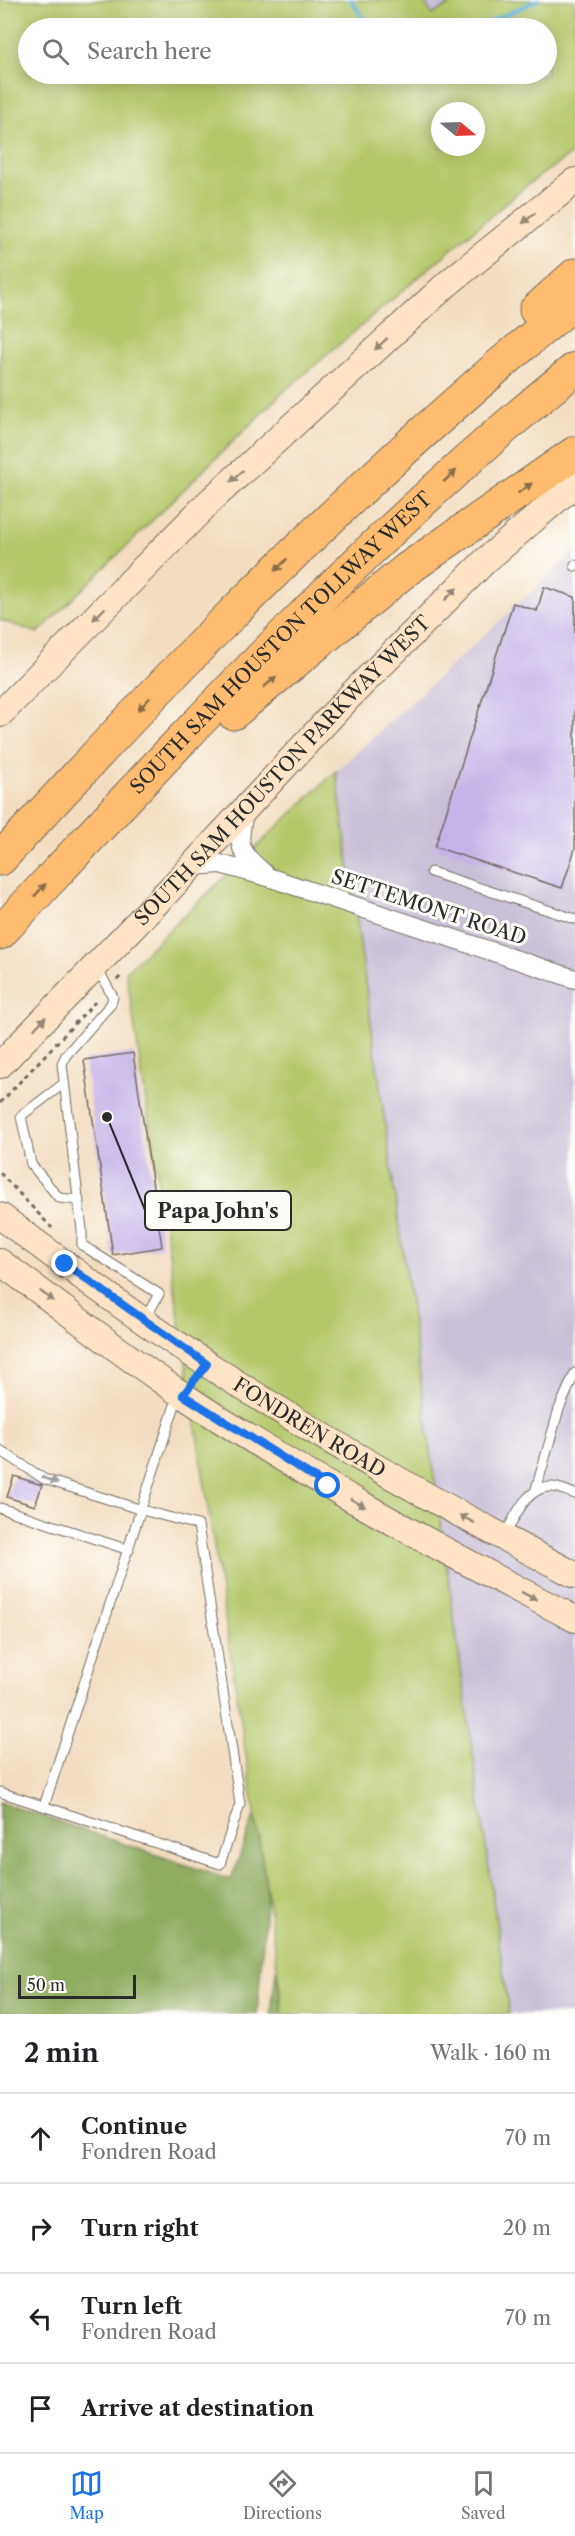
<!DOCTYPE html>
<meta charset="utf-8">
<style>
:root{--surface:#fff;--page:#f6f6f6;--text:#202124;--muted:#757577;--line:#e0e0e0;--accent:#1a73e8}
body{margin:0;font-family:"Libre Caslon Text",serif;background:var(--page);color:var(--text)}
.compass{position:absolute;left:431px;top:102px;width:54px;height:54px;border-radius:50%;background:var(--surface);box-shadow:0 3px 15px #0003;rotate:109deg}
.scale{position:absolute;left:18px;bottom:15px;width:118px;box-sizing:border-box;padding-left:6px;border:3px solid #2b2b2b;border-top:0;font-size:16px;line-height:21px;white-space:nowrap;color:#2b2b2b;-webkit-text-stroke:4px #fdfcf7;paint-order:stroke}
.stop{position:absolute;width:18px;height:18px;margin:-14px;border:4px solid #1a73e8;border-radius:50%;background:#fff}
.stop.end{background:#1a73e8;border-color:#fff;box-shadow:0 2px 6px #0008}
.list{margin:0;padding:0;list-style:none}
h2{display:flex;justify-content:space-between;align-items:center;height:78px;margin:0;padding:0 24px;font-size:26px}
h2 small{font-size:20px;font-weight:400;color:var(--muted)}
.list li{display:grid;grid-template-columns:39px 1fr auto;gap:18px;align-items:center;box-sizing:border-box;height:90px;padding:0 24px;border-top:2px solid var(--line)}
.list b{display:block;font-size:22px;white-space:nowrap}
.list p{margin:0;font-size:20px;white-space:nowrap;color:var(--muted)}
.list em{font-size:20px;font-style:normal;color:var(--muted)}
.icon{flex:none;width:33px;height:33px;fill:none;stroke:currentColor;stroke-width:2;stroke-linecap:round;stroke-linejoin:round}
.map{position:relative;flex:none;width:575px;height:2014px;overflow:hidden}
.search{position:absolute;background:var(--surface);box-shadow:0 3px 15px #0003;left:18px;right:18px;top:18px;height:66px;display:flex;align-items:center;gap:15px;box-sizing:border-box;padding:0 21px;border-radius:33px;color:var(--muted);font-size:22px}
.sheet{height:438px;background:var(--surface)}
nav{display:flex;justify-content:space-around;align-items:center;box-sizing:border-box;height:84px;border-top:2px solid var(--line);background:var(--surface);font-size:16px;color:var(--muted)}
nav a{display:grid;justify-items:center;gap:3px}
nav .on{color:var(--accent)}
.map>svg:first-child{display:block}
.industrial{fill:#c9bfd7}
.green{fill:#b5c86b;stroke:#707a4b;stroke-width:1.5;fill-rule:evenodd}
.forest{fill:#90ac5f;stroke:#5e6c45;stroke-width:1.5}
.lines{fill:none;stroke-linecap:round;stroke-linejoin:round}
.stream{stroke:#57b2d5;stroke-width:4.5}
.building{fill:#c5b3e9}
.lane-casing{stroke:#71695f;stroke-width:11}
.street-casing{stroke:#71695f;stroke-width:20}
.secondary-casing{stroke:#71695f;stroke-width:28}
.highway-casing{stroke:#71695f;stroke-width:35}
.path{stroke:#71695f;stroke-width:3;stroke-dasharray:4.5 4.5;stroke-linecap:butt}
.lane{stroke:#fff;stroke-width:9}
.street{stroke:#fff;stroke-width:18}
.secondary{stroke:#fee4c5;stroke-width:26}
.highway{stroke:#fdbc6f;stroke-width:33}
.oneway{fill:#948878}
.oneway2{fill:#8a6c4a}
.oneway3{fill:#a0a0a0}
.route{stroke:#1a73e8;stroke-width:8}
.labels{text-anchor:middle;stroke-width:6;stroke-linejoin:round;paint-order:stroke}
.street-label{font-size:20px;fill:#2b2b2b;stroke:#fdfcf7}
.leader{fill:none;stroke:#2b2b2b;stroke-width:2}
.callout-dot{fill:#2b2b2b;stroke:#fdfcf7;stroke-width:2}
.callout{fill:#fdfcf7;stroke:#2b2b2b;stroke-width:2}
.callout-label{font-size:21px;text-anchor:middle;font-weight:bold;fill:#2b2b2b}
</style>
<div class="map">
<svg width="575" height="2014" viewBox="0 0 575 2014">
<rect width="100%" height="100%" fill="#fdfcf7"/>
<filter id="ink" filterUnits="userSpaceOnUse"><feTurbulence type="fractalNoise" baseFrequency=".0167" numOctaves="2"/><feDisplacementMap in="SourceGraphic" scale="12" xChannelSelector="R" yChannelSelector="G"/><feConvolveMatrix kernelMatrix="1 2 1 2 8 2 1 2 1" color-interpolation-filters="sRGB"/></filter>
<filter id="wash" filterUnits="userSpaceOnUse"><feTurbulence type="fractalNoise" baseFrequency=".008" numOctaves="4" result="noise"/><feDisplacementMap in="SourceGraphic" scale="24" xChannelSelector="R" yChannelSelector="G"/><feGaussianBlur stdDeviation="1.35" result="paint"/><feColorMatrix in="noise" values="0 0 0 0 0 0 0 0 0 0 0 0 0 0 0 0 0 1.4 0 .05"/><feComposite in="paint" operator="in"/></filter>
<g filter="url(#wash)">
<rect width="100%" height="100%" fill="#f2ddc0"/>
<path class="industrial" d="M424 0H458L431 15Z
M575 552V2014H509L336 771Z"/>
<path class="green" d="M0 0H424L432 15 458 0H575V151L526 186 282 393 38 633 0 620ZM28 28H546V74H28ZM440 111H476V147H440Z
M336 771 509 2014H283L267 1892 126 971Z"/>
<path class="forest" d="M0 1802 231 1880 255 1813 267 1892 257 2014H0Z
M276 1969 283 2014H271Z"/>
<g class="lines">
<path class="stream" d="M351 0 370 28
M477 28 538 0"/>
</g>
<g id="blocks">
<path class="building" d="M544 587 575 597V849L562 888 435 847 513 603 537 611Z
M133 1053 162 1247 113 1255 84 1060Z
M14 1476 42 1485 35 1506 7 1497Z"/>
</g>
</g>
<g filter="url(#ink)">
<use href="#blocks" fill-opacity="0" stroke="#71695f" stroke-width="1.5"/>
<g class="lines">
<g class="lane-casing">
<path id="lane" d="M575 565V566
M431 872 575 919
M97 968 113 997 111 1004 66 1055 62 1064 82 1230V1245L159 1294 145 1319
M63 1084 21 1116 31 1164 59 1198 79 1200
M0 1450 44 1479 142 1510 198 1525 240 1804 220 1864 0 1792
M536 1489 559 1409 575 1373
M0 1508 129 1550
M505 1535C515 1517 527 1485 552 1487 559 1487 568 1492 575 1494
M44 1806 175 1405 181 1397"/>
</g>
<g class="street-casing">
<path id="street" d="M245 810C236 845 238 851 265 874
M192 866 220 864 268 877 575 979"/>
</g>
<g class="secondary-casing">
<g id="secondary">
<path d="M0 714 210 501 447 284 575 181"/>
<path id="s1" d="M0 1065 192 866 350 696 485 561 575 484"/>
<path id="s2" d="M0 1216C68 1266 136 1318 207 1364 326 1442 449 1510 575 1575"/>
<path d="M0 1262C61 1306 121 1354 184 1396 309 1479 442 1550 575 1619"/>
</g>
</g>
<g class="highway-casing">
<g id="highway">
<path d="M536 310 575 275"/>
<path d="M233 713 406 570 575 453"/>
<path d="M0 859C74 779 147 699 224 622 336 510 452 402 575 302"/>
<path id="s3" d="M0 933C184 737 365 538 575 369"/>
</g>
</g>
<path class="path" d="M117 980 122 975
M0 1103 95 1002
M0 1173 52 1228"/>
<use href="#lane" class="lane"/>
<use href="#street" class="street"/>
<use href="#secondary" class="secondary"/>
<use href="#highway" class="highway"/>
</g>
<defs><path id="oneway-solid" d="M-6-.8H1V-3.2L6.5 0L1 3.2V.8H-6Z" transform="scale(1.5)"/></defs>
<g class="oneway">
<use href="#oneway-solid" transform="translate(529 218) rotate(141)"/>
<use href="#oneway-solid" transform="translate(381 344) rotate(137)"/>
<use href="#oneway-solid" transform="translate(237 476) rotate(137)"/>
<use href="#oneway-solid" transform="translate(451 594) rotate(-45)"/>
<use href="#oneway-solid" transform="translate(99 614) rotate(135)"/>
<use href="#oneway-solid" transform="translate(40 1023) rotate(-46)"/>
<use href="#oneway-solid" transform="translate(47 1296) rotate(36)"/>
<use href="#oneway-solid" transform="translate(358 1503) rotate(29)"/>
<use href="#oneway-solid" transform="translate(467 1519) rotate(-152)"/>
<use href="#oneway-solid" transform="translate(529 1596) rotate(27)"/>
</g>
<g class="oneway2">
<use href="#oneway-solid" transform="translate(450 476) rotate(-42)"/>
<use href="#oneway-solid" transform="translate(525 488) rotate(-35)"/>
<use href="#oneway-solid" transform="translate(281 565) rotate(135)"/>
<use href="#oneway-solid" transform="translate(270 682) rotate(-40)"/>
<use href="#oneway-solid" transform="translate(144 704) rotate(134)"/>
<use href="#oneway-solid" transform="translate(40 890) rotate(-48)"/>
</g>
<use class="oneway3" href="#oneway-solid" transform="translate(50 1480) rotate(21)"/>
</g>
<g class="lines" filter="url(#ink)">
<path class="route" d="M65 1264 207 1364 183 1395 328 1486"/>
</g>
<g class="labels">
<g class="street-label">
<text dy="7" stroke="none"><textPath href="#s3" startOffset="404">SOUTH SAM HOUSTON TOLLWAY WEST</textPath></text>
<text dy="7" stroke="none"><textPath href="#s1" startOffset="408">SOUTH SAM HOUSTON PARKWAY WEST</textPath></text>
<text transform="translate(429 907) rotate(18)" y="7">SETTEMONT ROAD</text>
<text dy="7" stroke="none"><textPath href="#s2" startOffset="375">FONDREN ROAD</textPath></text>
</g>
</g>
<path class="leader" d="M107 1117L145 1210"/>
<circle class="callout-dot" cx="107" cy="1117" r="6"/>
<rect class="callout" x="145" y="1191" width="146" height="39" rx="6"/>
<g class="callout-label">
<text x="218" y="1218">Papa John's</text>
</g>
</svg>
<svg class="compass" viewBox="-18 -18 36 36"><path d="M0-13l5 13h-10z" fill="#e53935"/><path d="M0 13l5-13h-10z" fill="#757577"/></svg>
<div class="scale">50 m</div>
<div class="stop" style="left:328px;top:1486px"></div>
<div class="stop end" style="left:65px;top:1264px"></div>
<div class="search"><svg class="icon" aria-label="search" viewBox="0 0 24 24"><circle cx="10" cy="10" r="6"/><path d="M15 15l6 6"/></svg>Search here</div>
</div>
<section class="sheet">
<h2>2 min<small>Walk · 160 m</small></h2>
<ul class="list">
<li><svg class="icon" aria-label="ahead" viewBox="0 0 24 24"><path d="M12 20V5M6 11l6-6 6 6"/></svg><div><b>Continue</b><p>Fondren Road</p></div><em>70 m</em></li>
<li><svg class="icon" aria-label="right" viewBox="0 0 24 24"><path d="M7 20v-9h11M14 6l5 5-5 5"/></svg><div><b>Turn right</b></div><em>20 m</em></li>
<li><svg class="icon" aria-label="left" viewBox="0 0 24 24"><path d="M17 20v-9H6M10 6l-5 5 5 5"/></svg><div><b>Turn left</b><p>Fondren Road</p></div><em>70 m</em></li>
<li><svg class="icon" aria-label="arrive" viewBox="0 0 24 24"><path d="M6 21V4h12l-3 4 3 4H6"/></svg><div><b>Arrive at destination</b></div></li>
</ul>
</section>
<nav>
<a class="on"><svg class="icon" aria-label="map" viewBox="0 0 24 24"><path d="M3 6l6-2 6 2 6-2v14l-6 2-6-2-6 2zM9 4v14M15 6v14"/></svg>Map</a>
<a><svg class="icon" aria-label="directions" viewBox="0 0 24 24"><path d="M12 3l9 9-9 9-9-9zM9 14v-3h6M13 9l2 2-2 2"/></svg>Directions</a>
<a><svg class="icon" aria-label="saved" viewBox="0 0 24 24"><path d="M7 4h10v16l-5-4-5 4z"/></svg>Saved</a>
</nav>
